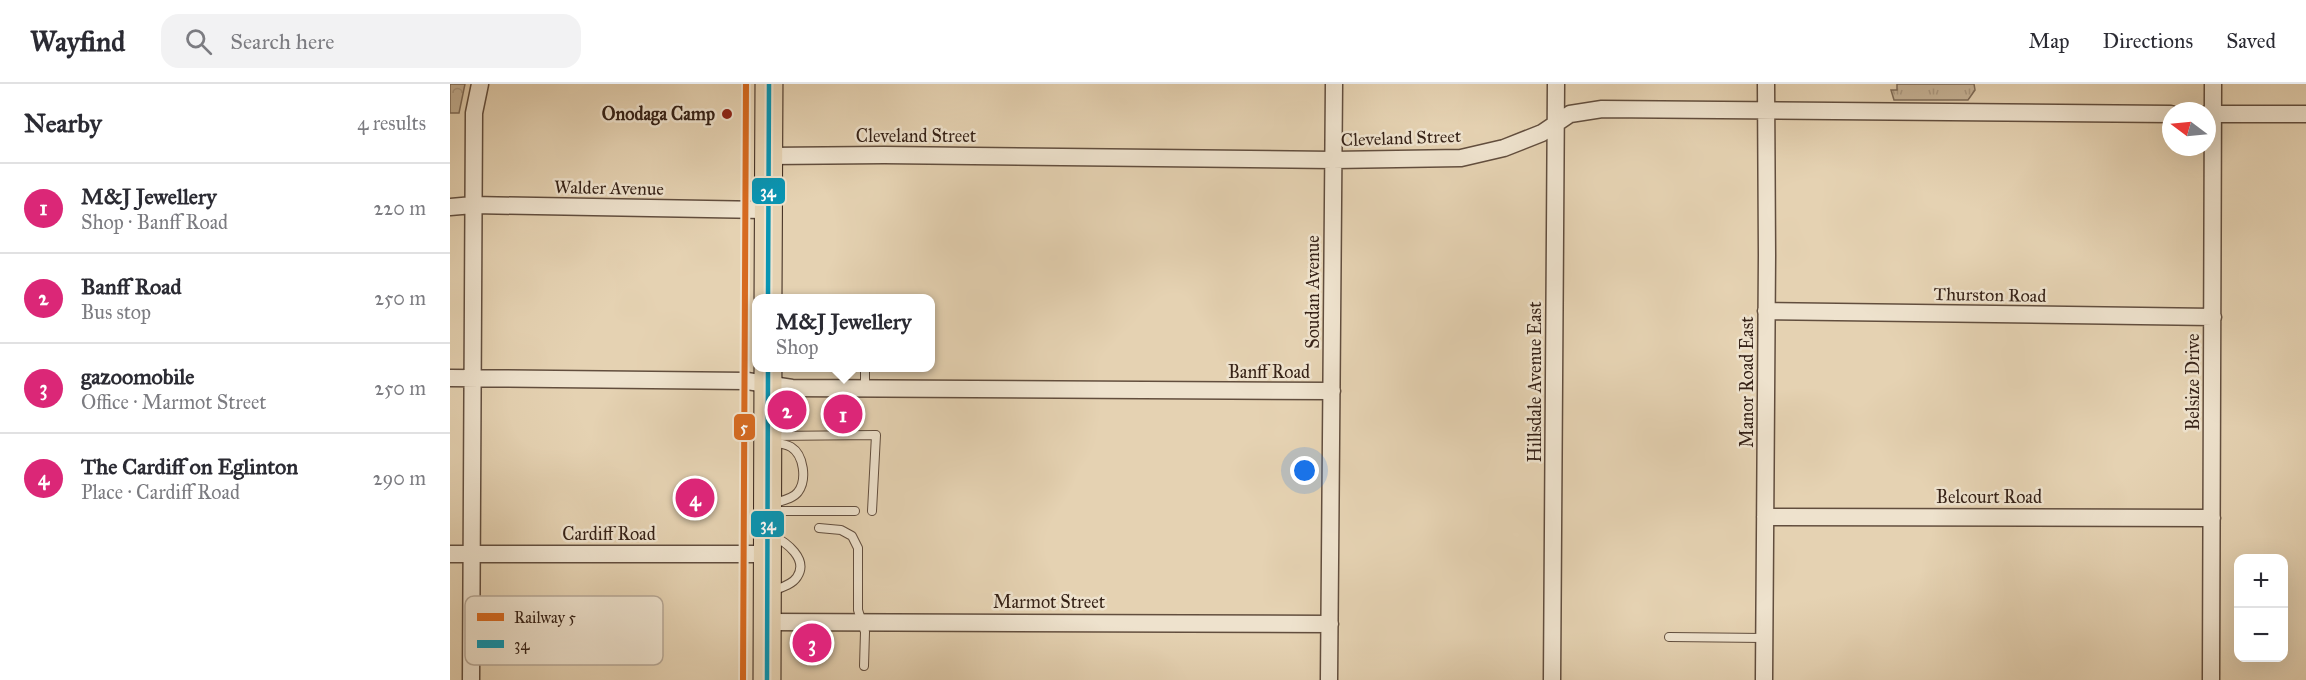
<!DOCTYPE html>
<meta charset="utf-8">
<style>
:root{--surface:#fff;--page:#f2f2f3;--text:#2b2b33;--muted:#7c7c81;--line:#e1e1e2;--accent:#db2777}
body{margin:0;font-family:"IM FELL Great Primer",serif;background:var(--page);color:var(--text)}
.controls{position:absolute;right:18px;bottom:18px;display:grid;overflow:hidden;border-radius:12px;box-shadow:0 6px 24px #0002}
.controls button{width:54px;height:54px;display:grid;place-items:center;padding:0;border:0;border-bottom:2px solid var(--line);background:var(--surface);color:var(--text);font:30px sans-serif}
.compass{position:absolute;left:1712px;top:18px;width:54px;height:54px;border-radius:50%;background:var(--surface);box-shadow:0 6px 24px #0002;rotate:286deg}
.you{position:absolute;left:855px;top:387px;width:21px;height:21px;margin:-15px;border:4px solid #fff;border-radius:50%;background:#1a73e8;box-shadow:0 0 0 9px #1a73e833}
.badge{display:grid;place-items:center;width:39px;height:39px;border-radius:50%;background:var(--accent);color:#fff;font-size:20px;font-weight:700}
.pin{position:absolute;translate:-50% -50%;border:3px solid #fff;box-shadow:0 2px 6px #0006}
.popup{position:absolute;left:302px;top:210px;width:183px;height:78px;box-sizing:border-box;display:grid;place-content:center;border-radius:12px;background:var(--surface);filter:drop-shadow(0 2px 4px #0005);font-size:20px;white-space:nowrap;color:var(--muted)}
.popup b{font-size:22px;color:var(--text)}
.popup::after{content:'';position:absolute;left:50%;top:100%;margin-left:-12px;border:12px solid transparent;border-top-color:var(--surface)}
.list{margin:0;padding:0;list-style:none}
h2{display:flex;justify-content:space-between;align-items:center;height:78px;margin:0;padding:0 24px;font-size:26px}
h2 small{font-size:20px;font-weight:400;color:var(--muted)}
.list li{display:grid;grid-template-columns:39px 1fr auto;gap:18px;align-items:center;box-sizing:border-box;height:90px;padding:0 24px;border-top:2px solid var(--line)}
.list b{display:block;font-size:22px;white-space:nowrap}
.list p{margin:0;font-size:20px;white-space:nowrap;color:var(--muted)}
.list em{font-size:20px;font-style:normal;color:var(--muted)}
.icon{flex:none;width:33px;height:33px;fill:none;stroke:currentColor;stroke-width:2;stroke-linecap:round;stroke-linejoin:round}
.map{position:relative;flex:none;width:1856px;height:596px;overflow:hidden}
header{display:flex;align-items:center;gap:36px;box-sizing:border-box;height:84px;padding:0 30px;background:var(--surface);border-bottom:2px solid var(--line)}
header strong{font-size:28px}
nav{display:flex;gap:33px;margin-inline-start:auto;font-size:21px}
.search{width:420px;height:54px;background:var(--page);display:flex;align-items:center;gap:15px;box-sizing:border-box;padding:0 21px;border-radius:18px;color:var(--muted);font-size:22px}
main{display:flex}
aside{flex:1;background:var(--surface)}
.map>svg:first-child{display:block}
.grass{fill:url(#grass-tufts);stroke:#7e6b58;stroke-width:1.5}
.park{fill:url(#park-crowns);stroke:#7e6b58;stroke-width:1.5}
.lines{fill:none;stroke-linecap:round;stroke-linejoin:round}
.service-casing{stroke:#624e3e;stroke-width:10}
.minor-casing{stroke:#624e3e;stroke-width:19}
.primary-casing{stroke:#362217;stroke-width:29}
.service{stroke:#eee2cd;stroke-width:8}
.minor{stroke:#eee2cd;stroke-width:16}
.primary{stroke:#e5d2b2;stroke-width:27}
.bus-1-casing{stroke:#eee2cd;stroke-width:9}
.bus-1{stroke:#0895b3;stroke-width:4.5}
.rail-1-casing{stroke:#eee2cd;stroke-width:10}
.rail-1{stroke:#d76b21;stroke-width:6}
.poi-dot{fill:#8f2418;stroke:#eee2cd;stroke-width:2}
.labels{text-anchor:middle;stroke-width:5;stroke-linejoin:round;paint-order:stroke}
.poi-label{font-size:18px;font-weight:bold;fill:#362217;stroke:#eee2cd;text-anchor:end}
.street-label{font-size:18px;fill:#362217;stroke:#eee2cd}
.key{fill:#eee2cd;stroke:#b7a896;stroke-width:1.5}
.key-label{font-size:16px;fill:#362217}
.line-badge{stroke:#eee2cd;stroke-width:2}
.badge-label{font-size:16px;text-anchor:middle;font-weight:bold;fill:#fff}
</style>
<header>
<strong>Wayfind</strong>
<div class="search"><svg class="icon" aria-label="search" viewBox="0 0 24 24"><circle cx="10" cy="10" r="6"/><path d="M15 15l6 6"/></svg>Search here</div>
<nav><a>Map</a><a>Directions</a><a>Saved</a></nav>
</header>
<main>
<aside>
<h2>Nearby<small>4 results</small></h2>
<ul class="list">
<li><span class="badge">1</span><div><b>M&amp;J Jewellery</b><p>Shop · Banff Road</p></div><em>220 m</em></li>
<li><span class="badge">2</span><div><b>Banff Road</b><p>Bus stop</p></div><em>250 m</em></li>
<li><span class="badge">3</span><div><b>gazoomobile</b><p>Office · Marmot Street</p></div><em>250 m</em></li>
<li><span class="badge">4</span><div><b>The Cardiff on Eglinton</b><p>Place · Cardiff Road</p></div><em>290 m</em></li>
</ul>
</aside>
<div class="map">
<svg width="1856" height="596" viewBox="0 0 1856 596">
<defs>
<pattern id="grass-tufts" width="24" height="20" patternUnits="userSpaceOnUse" patternTransform="scale(1.5)"><rect width="24" height="20" fill="#c7b498"/><path d="M3 7l-1-3M5 7V3M7 7l1-3M15 17l-1-3M17 17v-4M19 17l1-3" fill="none" stroke="#ac9a82"/></pattern>
<pattern id="park-crowns" width="20" height="18" patternUnits="userSpaceOnUse" patternTransform="scale(1.5)"><rect width="20" height="18" fill="#c7b498"/><path d="M2 6a3 3 0 1 1 6 0M12 15a3 3 0 1 1 6 0" fill="none" stroke="#ac9a82"/></pattern>
</defs>
<rect width="100%" height="100%" fill="#e5d2b2"/>
<filter id="stains"><feTurbulence type="fractalNoise" baseFrequency=".00333" numOctaves="4"/><feColorMatrix values="0 0 0 0 .2 0 0 0 0 .09 0 0 0 0 .02 0 0 0 .5 -.17"/></filter>
<radialGradient id="worn" r=".72"><stop offset=".6" stop-color="#630" stop-opacity="0"/><stop offset="1" stop-color="#630" stop-opacity=".3"/></radialGradient>
<path class="grass" d="M1447 0H1524L1525 6 1518 16H1444L1441 6H1447Z"/>
<path class="park" d="M0 0H15L9 29H0Z"/>
<g class="lines">
<g class="service-casing">
<path id="service" d="M415 305V284
M322 352 426 351 422 427
M322 420C330 417 343 415 348 408 357 396 354 371 341 363 336 360 329 359 323 358
M321 427H405
M369 444 391 446 402 452 408 464V526L415 548 414 582
M322 507C330 504 342 501 347 493 359 475 336 458 323 452
M1219 553 1314 554"/>
</g>
<g class="minor-casing">
<path id="minor" d="M1757 30H1856
M317 72 434 71 883 76 1011 74 1054 64 1092 49 1120 30 1152 25 1721 30
M0 123 23 121 317 126
M1316 227 1763 233
M0 294 297 297 342 304 882 307
M1315 433 1762 434
M0 470H319
M318 538 880 540
M21 596 24 29 30 0
M879 596 884 0
M1102 596 1106 0
M1314 596 1317 171 1316 0
M1761 596 1763 0"/>
</g>
<g class="primary-casing">
<path id="primary" d="M318 214 319 0
M317 596 318 284"/>
</g>
<use href="#service" class="service"/>
<use href="#minor" class="minor"/>
<use href="#primary" class="primary"/>
<g class="bus-1-casing">
<path id="bus-1" d="M318 214 319 0
M317 596 318 284"/>
</g>
<use href="#bus-1" class="bus-1"/>
<g class="rail-1-casing">
<path id="rail-1" d="M293 596 296 0"/>
</g>
<use href="#rail-1" class="rail-1"/>
</g>
<circle class="poi-dot" cx="277" cy="30" r="6"/>
<g class="labels">
<g class="poi-label">
<text x="265" y="36">Onodaga Camp</text>
</g>
<g class="street-label">
<text x="466" y="58">Cleveland Street</text>
<text transform="translate(951 54) rotate(-2)" y="6">Cleveland Street</text>
<text transform="translate(159 104) rotate(1)" y="6">Walder Avenue</text>
<text transform="translate(863 208) rotate(-90)" y="6">Soudan Avenue</text>
<text transform="translate(1540 211) rotate(1)" y="6">Thurston Road</text>
<text x="819" y="294">Banff Road</text>
<text transform="translate(1085 298) rotate(-90)" y="6">Hillsdale Avenue East</text>
<text transform="translate(1297 298) rotate(-90)" y="6">Manor Road East</text>
<text transform="translate(1743 298) rotate(-90)" y="6">Belsize Drive</text>
<text x="1539" y="419">Belcourt Road</text>
<text x="159" y="456">Cardiff Road</text>
<text x="599" y="524">Marmot Street</text>
</g>
</g>
<rect x="15" y="512" width="198" height="69" rx="9" class="key"/>
<rect x="27" y="529" width="27" height="8" fill="#d76b21"/>
<rect x="27" y="556" width="27" height="8" fill="#0895b3"/>
<g class="key-label">
<text x="64" y="539">Railway 5</text>
<text x="64" y="566">34</text>
</g>
<g class="line-badge">
<rect x="301" y="93" width="35" height="28" rx="6" fill="#0895b3"/>
<rect x="283" y="329" width="23" height="28" rx="6" fill="#d76b21"/>
<rect x="300" y="426" width="35" height="28" rx="6" fill="#0895b3"/>
</g>
<g class="badge-label">
<text x="318" y="113">34</text>
<text x="294" y="349">5</text>
<text x="318" y="446">34</text>
</g>
<rect width="100%" height="100%" filter="url(#stains)"/>
<rect width="100%" height="100%" fill="url(#worn)"/>
</svg>
<div class="controls">
<button>+</button>
<button>−</button>
</div>
<svg class="compass" viewBox="-18 -18 36 36"><path d="M0-13l5 13h-10z" fill="#e53935"/><path d="M0 13l5-13h-10z" fill="#7c7c81"/></svg>
<div class="you"></div>
<div class="pin badge" style="left:393px;top:330px">1</div>
<div class="popup"><b>M&amp;J Jewellery</b>Shop</div>
<div class="pin badge" style="left:337px;top:326px">2</div>
<div class="pin badge" style="left:362px;top:559px">3</div>
<div class="pin badge" style="left:245px;top:414px">4</div>
</div>
</main>
